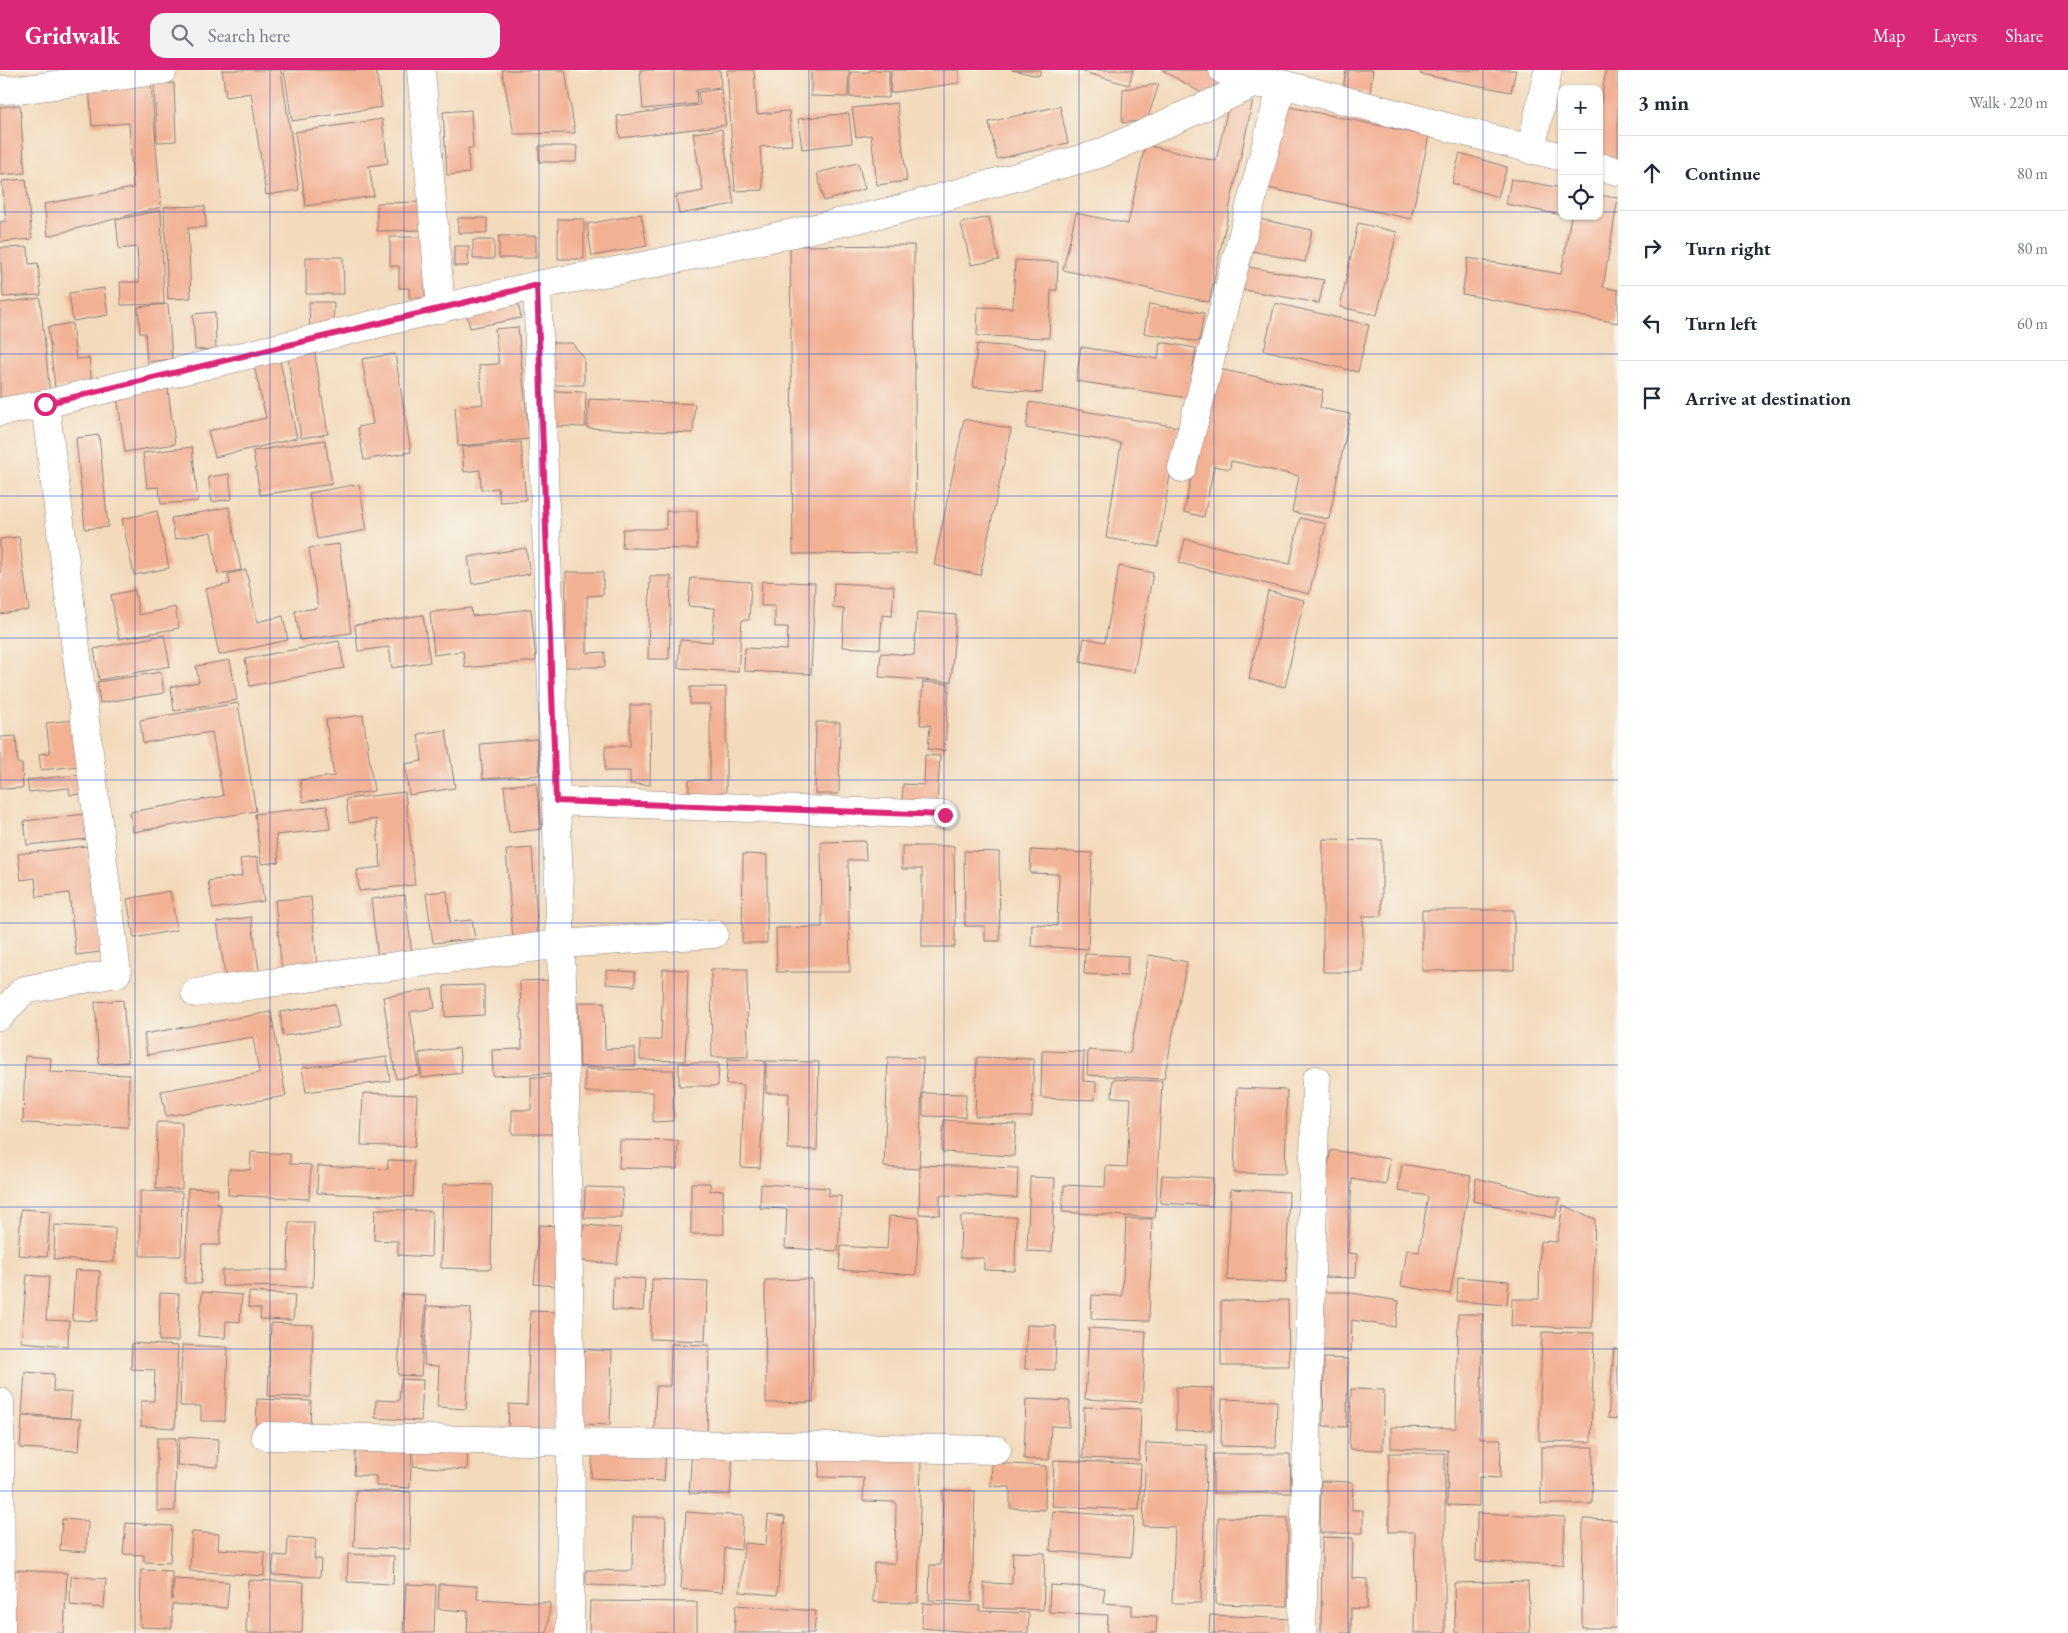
<!DOCTYPE html>
<meta charset="utf-8">
<style>
:root{--surface:#fff;--page:#f2f2f3;--text:#1f2937;--muted:#747a83;--line:#e0e1e3;--accent:#db2777}
body{margin:0;font-family:"EB Garamond",serif;background:var(--page);color:var(--text)}
.controls{position:absolute;right:15px;top:15px;display:grid;overflow:hidden;border-radius:10px;box-shadow:0 1px 4px #0004}
.controls button{width:45px;height:45px;display:grid;place-items:center;padding:0;border:0;border-bottom:1px solid var(--line);background:var(--surface);color:var(--text);font:25px sans-serif}
.stop{position:absolute;width:15px;height:15px;margin:-11px;border:4px solid #db2777;border-radius:50%;background:#fff}
.stop.end{background:#db2777;border-color:#fff;box-shadow:0 1px 5px #0008}
.list{margin:0;padding:0;list-style:none}
h2{display:flex;justify-content:space-between;align-items:center;height:65px;margin:0;padding:0 20px;font-size:21px}
h2 small{font-size:16px;font-weight:400;color:var(--muted)}
.list li{display:grid;grid-template-columns:32px 1fr auto;gap:15px;align-items:center;box-sizing:border-box;height:75px;padding:0 20px;border-top:1px solid var(--line)}
.list b{display:block;font-size:19px;white-space:nowrap}
.list em{font-size:16px;font-style:normal;color:var(--muted)}
.icon{flex:none;width:28px;height:28px;fill:none;stroke:currentColor;stroke-width:2;stroke-linecap:round;stroke-linejoin:round}
.map{position:relative;flex:none;width:1618px;height:1563px;overflow:hidden}
header{display:flex;align-items:center;gap:30px;box-sizing:border-box;height:70px;padding:0 25px;background:var(--accent);color:#fff}
header strong{font-size:24px}
nav{display:flex;gap:28px;margin-inline-start:auto;font-size:18px}
.search{width:350px;height:45px;background:var(--page);display:flex;align-items:center;gap:12px;box-sizing:border-box;padding:0 18px;border-radius:15px;color:var(--muted);font-size:19px}
main{display:flex}
aside{flex:1;background:var(--surface)}
.map>svg:first-child{display:block}
.building{fill:#f3b194}
.lines{fill:none;stroke-linecap:round;stroke-linejoin:round}
.street-casing{stroke:#8a7e7b;stroke-width:29}
.street{stroke:#fff;stroke-width:28}
.route{stroke:#db2777;stroke-width:6}
.grid{fill:none;stroke:#1d4ed8;stroke-width:1;stroke-opacity:0.55}
</style>
<header>
<strong>Gridwalk</strong>
<div class="search"><svg class="icon" aria-label="search" viewBox="0 0 24 24"><circle cx="10" cy="10" r="6"/><path d="M15 15l6 6"/></svg>Search here</div>
<nav><a>Map</a><a>Layers</a><a>Share</a></nav>
</header>
<main>
<div class="map">
<svg width="1618" height="1563" viewBox="0 0 1618 1563">
<rect width="100%" height="100%" fill="#f7f3e8"/>
<filter id="ink" filterUnits="userSpaceOnUse"><feTurbulence type="fractalNoise" baseFrequency=".02" numOctaves="2"/><feDisplacementMap in="SourceGraphic" scale="10" xChannelSelector="R" yChannelSelector="G"/><feConvolveMatrix kernelMatrix="1 2 1 2 8 2 1 2 1" color-interpolation-filters="sRGB"/></filter>
<filter id="wash" filterUnits="userSpaceOnUse"><feTurbulence type="fractalNoise" baseFrequency=".0096" numOctaves="4" result="noise"/><feDisplacementMap in="SourceGraphic" scale="20" xChannelSelector="R" yChannelSelector="G"/><feGaussianBlur stdDeviation="1.12" result="paint"/><feColorMatrix in="noise" values="0 0 0 0 0 0 0 0 0 0 0 0 0 0 0 0 0 1.4 0 .05"/><feComposite in="paint" operator="in"/></filter>
<g filter="url(#wash)">
<rect width="100%" height="100%" fill="#f3dabb"/>
<g id="blocks">
<path class="building" d="M222 0H281L299 120 266 125 251 23 226 27Z
M284 0H376L382 37 292 51Z
M502 0H565L575 63 514 64Z
M640 0H720L721 17 696 20 697 34 643 39Z
M727 0H754L757 44 789 41 792 75 760 77 763 120 735 121Z
M811 0H849L848 27 811 26Z
M869 0H889V28L850 27V2H869Z
M891 0H959V13L890 23Z
M1012 0H1041L1039 6Z
M1077 0H1133L1129 15Z
M1162 0H1206L1232 15 1205 25Z
M1346 0H1373L1370 23 1343 19Z
M1421 0H1516L1511 22 1420 4Z
M1606 0H1618V90L1599 88V44Z
M151 12 161 137 48 166 44 134 133 118 129 53 92 56 89 17Z
M174 13 176 71 157 72 154 14Z
M1159 14 1147 50 1122 53 1123 19Z
M721 19 726 55 620 68 617 46 700 35 698 22Z
M1231 25 1253 30 1209 232 1063 200 1076 143 1128 154 1145 75 1216 91Z
M897 33 907 111 877 115 871 65 856 67 852 38Z
M20 35 25 103 0 105V37Z
M1060 36 1068 73 997 89 989 52Z
M1285 36 1429 66 1411 149 1268 118Z
M471 40 473 78H468L469 103 447 105 443 42Z
M849 43 852 73 802 79 798 49Z
M382 49 388 93 369 96 374 126 306 136 295 62Z
M722 59 734 134 679 144 676 126 703 121 693 63Z
M539 76H577L576 92H539Z
M1460 83 1507 97 1498 127 1452 113Z
M858 93 865 119 824 131 817 103Z
M26 109 32 169 0 172V152L6 151 2 111Z
M1511 109 1562 118V145L1506 134Z
M1599 125 1618 128 1603 217 1618 220V253L1462 224 1468 188 1561 204 1571 146H1599Z
M428 132 429 160 377 161V133Z
M205 136 206 157 188 158 191 228 168 229 164 137Z
M161 140 164 234 121 235 120 212H139L137 177 119 179 116 150Z
M641 144 647 176 592 186 587 154Z
M989 147 999 190 971 195 961 153Z
M458 148H487V163H458Z
M1254 148 1312 160 1305 192 1247 180Z
M558 149H584V189H558Z
M1358 153 1397 162 1377 245 1340 237Z
M499 166H536V188H499Z
M390 167H424L425 228H409V218H399V196H390Z
M473 170H494V189H473Z
M914 175 916 483 793 484 790 176Z
M454 176H469L468 196H454Z
M28 177 29 194 38 193 41 225 3 227 0 178Z
M306 187H343L344 224H306Z
M1015 190 1058 192 1057 220H1051L1049 268 977 266 978 237 1013 238Z
M1243 196 1324 210 1319 233 1239 219Z
M104 218 108 245 73 251 69 223Z
M517 226 521 248 470 258 465 237Z
M40 228 50 324 0 330V233Z
M309 232H334L333 263H310Z
M1275 233 1369 255 1358 302 1264 280Z
M168 234 172 289 147 292 145 263H140L138 237Z
M1149 234 1204 243 1199 272 1144 263Z
M215 242 216 279 195 280 193 244Z
M72 253 76 289 89 288 92 314 55 318 48 257Z
M518 257 529 369 458 376 455 337 483 334 479 295 499 294 495 259Z
M313 272 328 364 301 368 286 277Z
M1160 272 1196 278 1188 328 1076 311 1081 277 1158 289Z
M553 273H572L584 288V315H554Z
M977 274 1045 279 1042 323 973 317Z
M278 282 297 368 215 387 208 361 266 348 252 287Z
M395 284 411 382 364 390 358 357 373 354 362 289Z
M1213 298 1323 320 1320 338 1350 344 1329 449 1292 442 1299 406 1231 391 1230 399 1214 396 1204 447 1184 442Z
M167 311 175 374 125 382 116 318Z
M555 321 586 322 585 357 554 356Z
M589 329 695 334 693 363 587 358Z
M1030 332 1178 357 1158 477 1106 468 1121 373 1026 358Z
M964 349 1011 359 980 505 934 495Z
M99 365 108 457 85 459 76 368Z
M325 370 332 414 260 425 253 381Z
M521 372 526 430 500 432 498 418 481 420 480 400 464 402 462 377Z
M192 377 198 431 161 434 159 417 147 418 143 383Z
M229 404 232 429 212 432 208 407Z
M359 414 367 460 317 469 309 423Z
M229 437 241 500 218 504 211 462 175 469 171 448Z
M157 441 169 498 134 505 122 449Z
M666 441H697V479L622 478 623 459H666Z
M1300 448 1326 454 1309 524 1179 493 1185 469 1290 494Z
M19 467 29 540 0 544V469Z
M339 474 351 563 300 570 295 541 318 538 309 478Z
M526 478 530 504 472 514 468 487Z
M1119 496 1153 503 1134 602 1080 592 1084 568 1105 572Z
M246 500 257 552 283 546 288 570 219 585 205 519 230 514 228 504Z
M566 502H603V525L587 526V583L605 582V597H565Z
M650 506H671L669 589H648Z
M691 508 751 512 749 550H742L738 602 678 598 680 570 712 572 715 538 688 536Z
M762 511 815 513 811 604 744 601 745 578 787 580 788 557H775V536H761Z
M834 513 894 516 892 546 882 545 880 579 842 577 844 539 833 538Z
M135 520 139 545 175 537 179 558 119 569 111 525Z
M1268 521 1304 530 1285 617 1249 609Z
M471 538 472 546 531 539 536 591 465 598 463 581 434 585 430 542Z
M917 542 956 545 951 612 879 607 881 583 914 585Z
M423 545 430 592 392 598 389 577 358 581 355 555Z
M164 565 170 596 99 610 94 579Z
M339 571 344 598 250 616 245 589Z
M230 590 237 630 174 641 171 617 199 612 196 596Z
M161 602 164 623 100 633 97 612Z
M923 612 949 614 945 681 928 679 930 655H920Z
M690 617H726V728H689V710H710V634H690Z
M238 633 256 741 133 762 130 742 223 726 212 662 143 673 140 650Z
M630 635H651L650 715 630 714V701H605V676H630Z
M363 645 374 721 303 732 300 710 334 706 326 650Z
M74 650 79 696 41 700 39 684 50 683 46 653Z
M816 652H840L839 724H815Z
M446 660 455 718 409 725 405 694 422 691 418 664Z
M16 666 18 694H22L23 718 0 719V667Z
M537 669 540 705 483 709 480 674Z
M925 685 940 686 937 732 902 731 903 714 924 715Z
M79 705 81 724 70 725 69 718 29 722 27 710Z
M536 713 542 759 509 763 504 716Z
M405 722 415 815 359 821 357 800 381 797 376 749 349 753 346 729Z
M327 736 330 759 276 765 279 792 261 794 255 744Z
M86 744 88 769 27 775 24 751Z
M1323 769 1382 770V846H1363V902H1323Z
M865 771 866 790H848L850 902H777L776 858 822 857 821 772Z
M87 776 101 882 76 885 69 823 37 827 35 808 21 810 18 784Z
M902 776H954L955 877H922V799H902Z
M532 778 538 868 513 870 506 780Z
M1031 780 1092 783 1088 879 1031 876 1032 854 1057 856 1059 804 1030 803Z
M964 781 999 782 1000 871H985V856H965Z
M743 784 767 785V873H742Z
M257 787 264 831 213 839 208 811 242 806 240 789Z
M170 821 177 860 134 868 127 829Z
M447 821 450 852 472 850 475 869 433 873 426 823Z
M405 825 412 884 378 889 371 829Z
M311 827 317 897 282 901 275 830Z
M1422 840H1514V900L1422 901Z
M251 847 260 906 226 911 217 852Z
M1085 884 1128 886 1127 906 1084 904Z
M1149 885 1187 892 1164 1009 1087 1005 1088 980 1130 983Z
M663 899 688 900 685 991 640 990V970H661Z
M711 899H747L748 987H712Z
M606 900 635 902V916L606 914Z
M554 910 558 1003 493 1006 492 980 522 979 520 911Z
M484 915V945L445 947 444 916Z
M432 919 435 938 410 942 420 1005 396 1009 383 927Z
M123 930 128 992 99 994 95 932Z
M578 932H604L605 979 635 978 636 996 580 997Z
M335 934 339 957 283 966 280 942Z
M271 942 286 1026 166 1046 161 1021 259 1003 253 967 147 985 144 964Z
M459 978 462 1003 422 1008 419 983Z
M1042 981 1084 982 1083 1011 1096 1012 1095 1030 1041 1028Z
M25 986 51 988 50 1002 129 1005 128 1057 23 1053Z
M387 987 390 1011 306 1022 302 998Z
M888 987 923 988 919 1099 884 1097Z
M977 987 1034 989 1032 1047 975 1046Z
M728 989 765 991 760 1098 741 1097 744 1015 726 1014Z
M766 991 819 992 817 1080 788 1079 789 1023H766Z
M679 993H719L718 1016H679Z
M585 999 674 1000 673 1051 653 1052V1022H585Z
M531 1007H562V1064H512V1040H531Z
M1113 1009 1162 1011 1155 1148 1062 1142 1064 1115 1105 1117 1106 1096 1127 1097 1131 1028 1112 1027Z
M1237 1018 1287 1020 1285 1104 1234 1103Z
M363 1023 417 1025 415 1077 361 1075Z
M923 1023 966 1024 965 1047 923 1046Z
M944 1050 1016 1054 1014 1086 942 1082Z
M157 1052H182V1119H156Z
M620 1070 678 1071 677 1099 619 1098Z
M1331 1080 1390 1089 1386 1115 1352 1109 1348 1183 1357 1184 1356 1208 1323 1207 1327 1100Z
M251 1082 290 1084V1094L311 1095 309 1129 228 1125 229 1099 250 1100Z
M388 1090 414 1091 413 1127 317 1123 318 1096 388 1099Z
M1402 1094 1471 1106 1450 1224 1401 1216 1407 1180 1419 1182 1428 1126 1398 1121Z
M920 1095 1018 1098 1017 1128 940 1125V1145L919 1144Z
M1162 1105 1213 1108 1212 1136 1160 1133Z
M1030 1107 1055 1108 1052 1182 1027 1181Z
M1476 1108 1560 1128 1555 1148 1473 1131Z
M691 1113H710V1121L723 1120 724 1164H691Z
M443 1114 492 1115 491 1199 441 1198Z
M761 1114 829 1118V1126H841L838 1181 785 1178 787 1139 760 1138Z
M585 1117 623 1118 622 1148H584Z
M188 1118 218 1119 217 1134 221 1135 220 1175H202L201 1214 185 1213Z
M1231 1119 1289 1122 1286 1213 1227 1210Z
M140 1121 182 1122 181 1186H140Z
M1563 1135 1595 1149 1592 1258 1511 1256 1512 1229H1539L1540 1171 1557 1172Z
M21 1139 50 1141 47 1187 18 1185Z
M375 1139 432 1141 431 1187 398 1185V1171L374 1170Z
M889 1146 919 1148 916 1205 839 1200 841 1176 887 1179Z
M961 1146 1016 1147 1015 1201 984 1200V1188H960Z
M1126 1149H1152L1149 1251 1091 1249 1092 1225 1122 1226Z
M289 1152H314L313 1217 222 1216V1200H288Z
M55 1155 115 1158 114 1192 54 1189Z
M539 1155 560 1156 555 1216 534 1214Z
M584 1155 621 1158 617 1194 581 1191Z
M75 1200 100 1201 97 1251 72 1250Z
M27 1205 49 1207 46 1250 69 1251 68 1276 21 1272Z
M613 1207 645 1209 643 1241 612 1240Z
M1458 1207 1509 1211 1507 1235 1457 1231Z
M652 1209 708 1211 705 1271 650 1269Z
M812 1209 813 1332 766 1333 765 1210Z
M202 1222 242 1225 240 1252 226 1251 225 1268 198 1266Z
M249 1222 295 1225 293 1250 260 1249 261 1239 248 1237Z
M1318 1222H1346L1399 1231 1395 1257 1352 1250 1351 1281 1316 1280Z
M160 1223 179 1224 178 1271H159Z
M402 1224 426 1225 421 1306 398 1305Z
M1288 1230 1289 1296H1221V1231Z
M427 1236 471 1238 466 1339 437 1337 439 1296 424 1295Z
M530 1241 559 1242 557 1362 508 1361 509 1334 527 1335Z
M1458 1244H1483L1480 1369H1501L1500 1408 1479 1407V1436L1447 1435 1448 1380 1391 1378V1357L1456 1358Z
M271 1253 313 1255 311 1327 268 1326Z
M1027 1255 1056 1256 1055 1300 1025 1299Z
M1089 1258 1146 1261 1142 1332 1085 1329Z
M1542 1262 1594 1263 1591 1372 1539 1371Z
M132 1273 178 1276 175 1358 141 1356V1331H154L155 1300 131 1299Z
M671 1274 709 1275 707 1366 654 1365 656 1316H670Z
M182 1275 228 1277 225 1351H201V1336H180Z
M1614 1279H1618V1349L1608 1348Z
M584 1280 612 1281 610 1355 583 1354Z
M1324 1288 1348 1289 1347 1357 1323 1356Z
M25 1302 54 1304 53 1321 72 1323 70 1348 22 1344Z
M401 1309 423 1310 421 1351 375 1348 376 1330 399 1331Z
M1176 1317 1212 1318V1361L1176 1360Z
M1351 1319 1384 1320 1383 1380 1349 1379Z
M257 1329 311 1331 310 1359 256 1356Z
M1026 1329 1070 1331 1069 1357 1051 1356 1049 1390 1024 1389Z
M1222 1329 1277 1331 1276 1377 1221 1376Z
M1084 1337 1141 1339 1139 1390 1083 1388Z
M22 1346 81 1349 79 1381 20 1378Z
M179 1367 219 1369 218 1397 177 1395Z
M157 1368H176L175 1441H157Z
M356 1372 412 1376 410 1418 376 1416V1406L354 1405Z
M1146 1373 1207 1375 1201 1533H1172L1175 1457 1143 1456Z
M415 1375 468 1379 467 1400 413 1396Z
M593 1377 666 1380 664 1411 591 1408Z
M1541 1377H1593L1592 1434H1541Z
M692 1379 733 1381 730 1425 689 1423Z
M1389 1383H1445V1563H1414L1415 1462H1389Z
M1213 1384H1290L1291 1423H1213Z
M820 1387 921 1388 918 1533 873 1532 874 1493H895L896 1432 863 1431 864 1408 819 1407Z
M1054 1390 1141 1394 1139 1440 1052 1436Z
M992 1393 1046 1396 1045 1440 1010 1438V1417L991 1416Z
M1321 1411 1353 1412 1352 1440H1363V1463H1320Z
M356 1420 411 1422 410 1479 354 1477Z
M943 1420 975 1421 972 1532 929 1530 930 1495H941Z
M1053 1441 1134 1447 1131 1487 1050 1481Z
M686 1442 743 1446 741 1480 725 1478 722 1522 681 1519Z
M1477 1443 1565 1447 1563 1495 1476 1491Z
M768 1445 785 1447 777 1525 740 1522 744 1473 766 1475Z
M633 1447H666L664 1517 586 1515V1500L632 1501Z
M1218 1447 1288 1448 1287 1536 1216 1534Z
M62 1449 88 1451 86 1482 60 1480Z
M1583 1449 1618 1450V1558H1582Z
M126 1453 172 1456 170 1493 144 1492V1485L123 1484Z
M192 1462 219 1464 218 1479 265 1482 264 1506 190 1501Z
M288 1467 316 1469 314 1489H321L320 1507 272 1505 274 1485 287 1486Z
M1322 1467 1353 1468 1352 1508 1367 1509V1539L1351 1538V1563H1321Z
M1013 1482 1045 1483 1043 1540 984 1538V1513L1012 1514Z
M348 1484 394 1486 393 1514 347 1512Z
M15 1500 67 1503 64 1563H13Z
M141 1500 172 1501V1530L174 1509 229 1512 227 1538 172 1534V1558L140 1557Z
M71 1506 106 1509 104 1538 70 1535Z
M248 1510 304 1512 302 1563H246Z
M1528 1511 1530 1563H1455L1454 1513Z
M406 1514 436 1515 434 1563H403Z
M439 1514 478 1516 477 1529 550 1533 547 1563H467L468 1541 438 1539Z
M1050 1515 1105 1518 1103 1533 1132 1535V1545L1157 1546 1156 1563H1107L1108 1545 1049 1542Z
M590 1531 697 1532V1563H589Z
M923 1533 980 1536 979 1541 1029 1543 1028 1563H984L922 1558Z
M736 1535 816 1541 814 1563H734Z
M1210 1545 1291 1549 1290 1563H1209Z"/>
</g>
</g>
<g filter="url(#ink)">
<use href="#blocks" fill-opacity="0" stroke="#8a7e7b" stroke-width="1"/>
<g class="lines">
<g class="street-casing">
<path id="street" d="M421 0 441 239
M1223 0 1254 14H1282L1562 87
M0 20 26 19 163 0
M1531 80 1548 0
M1599 97 1618 101
M537 215C553 664 575 1114 570 1563
M0 342 45 334 537 215 648 195 893 141 1099 84 1254 14
M1182 398 1282 14
M556 731 945 745
M195 923 560 874 714 864
M0 946 24 920 117 903 45 334
M0 1332 1 1563
M265 1366 997 1380
M1302 1563 1316 1010"/>
</g>
<use href="#street" class="street"/>
</g>
</g>
<g class="lines" filter="url(#ink)">
<path class="route" d="M45 334 537 215 556 731 945 745"/>
</g>
<path class="grid" d="M135 0V1563M270 0V1563M404 0V1563M539 0V1563M674 0V1563M809 0V1563M944 0V1563M1079 0V1563M1214 0V1563M1348 0V1563M1483 0V1563M0 142H1562M1599 142H1618M0 284H1618M0 426H1618M0 568H1618M0 710H1618M0 853H1618M0 995H1618M0 1137H1618M0 1279H1618M0 1421H1618"/>
</svg>
<div class="controls">
<button>+</button>
<button>−</button>
<button><svg class="icon" aria-label="locate" viewBox="0 0 24 24"><circle cx="12" cy="12" r="6"/><path d="M12 2v4M12 18v4M2 12h4M18 12h4"/></svg></button>
</div>
<div class="stop" style="left:45px;top:334px"></div>
<div class="stop end" style="left:945px;top:745px"></div>
</div>
<aside>
<h2>3 min<small>Walk · 220 m</small></h2>
<ul class="list">
<li><svg class="icon" aria-label="ahead" viewBox="0 0 24 24"><path d="M12 20V5M6 11l6-6 6 6"/></svg><div><b>Continue</b></div><em>80 m</em></li>
<li><svg class="icon" aria-label="right" viewBox="0 0 24 24"><path d="M7 20v-9h11M14 6l5 5-5 5"/></svg><div><b>Turn right</b></div><em>80 m</em></li>
<li><svg class="icon" aria-label="left" viewBox="0 0 24 24"><path d="M17 20v-9H6M10 6l-5 5 5 5"/></svg><div><b>Turn left</b></div><em>60 m</em></li>
<li><svg class="icon" aria-label="arrive" viewBox="0 0 24 24"><path d="M6 21V4h12l-3 4 3 4H6"/></svg><div><b>Arrive at destination</b></div></li>
</ul>
</aside>
</main>
